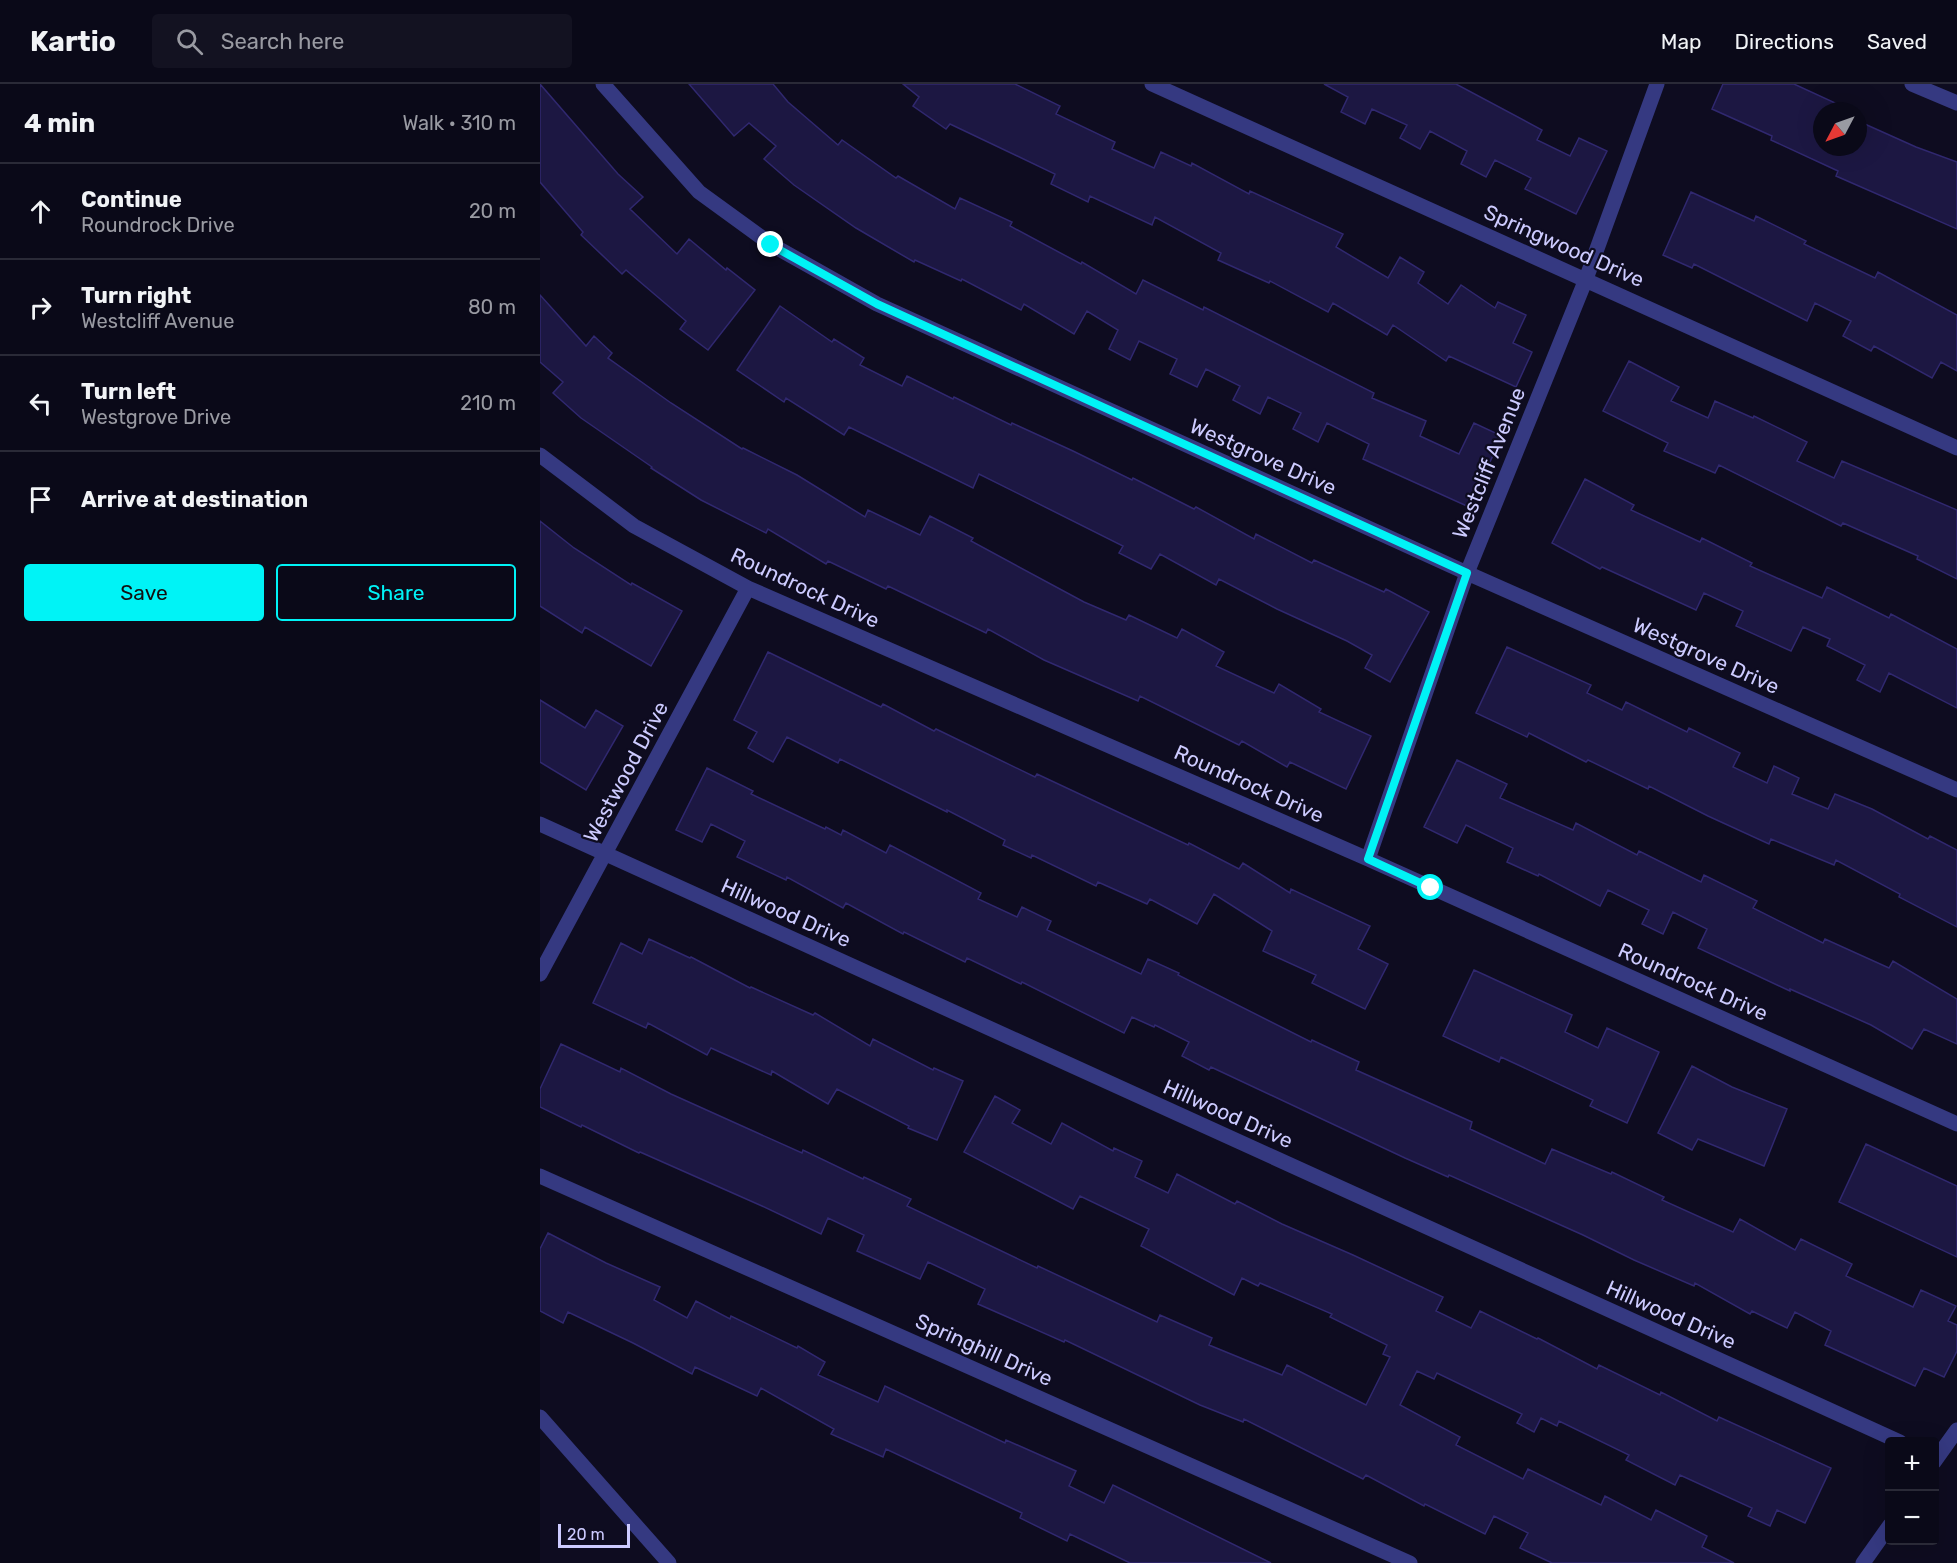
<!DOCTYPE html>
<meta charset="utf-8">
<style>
:root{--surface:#0a0918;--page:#131221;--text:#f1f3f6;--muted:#999aa2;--line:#2a2a37;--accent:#00f3f6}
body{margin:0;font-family:Rubik,sans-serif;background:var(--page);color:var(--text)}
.controls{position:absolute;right:18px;bottom:18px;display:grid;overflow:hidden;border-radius:6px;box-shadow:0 6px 24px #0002}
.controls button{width:54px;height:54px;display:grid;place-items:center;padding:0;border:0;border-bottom:2px solid var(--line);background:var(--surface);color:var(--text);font:30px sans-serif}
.compass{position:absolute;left:1273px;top:18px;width:54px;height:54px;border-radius:50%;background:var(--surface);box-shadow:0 6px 24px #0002;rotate:229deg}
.scale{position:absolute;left:18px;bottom:15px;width:72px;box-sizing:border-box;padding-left:6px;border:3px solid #cdcbff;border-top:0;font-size:16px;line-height:21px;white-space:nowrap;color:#cdcbff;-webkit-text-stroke:4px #0e0c20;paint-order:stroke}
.stop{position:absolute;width:18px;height:18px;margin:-14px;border:4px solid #00f3f6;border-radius:50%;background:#fff}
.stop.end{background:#00f3f6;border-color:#fff;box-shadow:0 2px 6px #0008}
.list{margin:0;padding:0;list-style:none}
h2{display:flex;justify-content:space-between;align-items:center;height:78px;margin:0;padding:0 24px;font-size:26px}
h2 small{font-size:20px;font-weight:400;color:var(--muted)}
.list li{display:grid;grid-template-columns:39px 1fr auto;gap:18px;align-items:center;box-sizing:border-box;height:96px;padding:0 24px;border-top:2px solid var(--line)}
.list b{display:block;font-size:22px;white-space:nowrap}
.list p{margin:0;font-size:20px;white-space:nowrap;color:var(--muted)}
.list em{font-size:20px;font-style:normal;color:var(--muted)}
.actions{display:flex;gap:12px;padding:18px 24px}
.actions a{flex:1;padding:14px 0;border:2px solid var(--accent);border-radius:6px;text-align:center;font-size:21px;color:var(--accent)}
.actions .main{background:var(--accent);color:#111}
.icon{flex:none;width:33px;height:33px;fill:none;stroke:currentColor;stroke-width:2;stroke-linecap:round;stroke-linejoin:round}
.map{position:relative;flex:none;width:1417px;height:1479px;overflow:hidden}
header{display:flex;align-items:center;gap:36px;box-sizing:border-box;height:84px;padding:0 30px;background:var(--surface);border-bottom:2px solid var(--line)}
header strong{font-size:28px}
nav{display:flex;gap:33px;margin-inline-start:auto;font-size:21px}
.search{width:420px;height:54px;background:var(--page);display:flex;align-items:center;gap:15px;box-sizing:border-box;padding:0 21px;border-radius:6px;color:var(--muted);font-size:22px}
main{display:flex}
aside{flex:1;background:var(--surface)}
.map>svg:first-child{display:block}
.building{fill:#1c1742;stroke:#30286f;stroke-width:1.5}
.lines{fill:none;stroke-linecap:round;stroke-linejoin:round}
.minor{stroke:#353981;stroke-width:15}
.tertiary{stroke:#353981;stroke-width:15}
.route{stroke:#00f3f6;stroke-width:8}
.labels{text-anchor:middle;stroke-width:4.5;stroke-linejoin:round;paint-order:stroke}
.street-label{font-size:21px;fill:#cdcbff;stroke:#0e0c20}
</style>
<header>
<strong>Kartio</strong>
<div class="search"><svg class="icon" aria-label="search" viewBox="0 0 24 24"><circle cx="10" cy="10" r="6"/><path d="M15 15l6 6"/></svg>Search here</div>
<nav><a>Map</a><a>Directions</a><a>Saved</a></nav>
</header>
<main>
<aside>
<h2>4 min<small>Walk · 310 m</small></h2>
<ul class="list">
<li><svg class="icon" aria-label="ahead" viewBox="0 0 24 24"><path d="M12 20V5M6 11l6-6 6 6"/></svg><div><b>Continue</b><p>Roundrock Drive</p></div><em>20 m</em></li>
<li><svg class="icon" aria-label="right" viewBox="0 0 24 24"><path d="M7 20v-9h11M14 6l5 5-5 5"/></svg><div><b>Turn right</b><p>Westcliff Avenue</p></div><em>80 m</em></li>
<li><svg class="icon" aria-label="left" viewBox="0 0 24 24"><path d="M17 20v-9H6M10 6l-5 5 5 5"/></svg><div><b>Turn left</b><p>Westgrove Drive</p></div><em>210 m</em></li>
<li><svg class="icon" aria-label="arrive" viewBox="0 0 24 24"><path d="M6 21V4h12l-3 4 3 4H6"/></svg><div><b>Arrive at destination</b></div></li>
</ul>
<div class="actions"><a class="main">Save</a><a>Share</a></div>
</aside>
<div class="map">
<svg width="1417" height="1479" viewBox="0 0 1417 1479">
<rect width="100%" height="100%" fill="#0e0c20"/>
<path class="building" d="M0 0 78 90 103 113 90 125 137 170 149 155 186 186 187 184 215 206 168 266 140 245 146 237 86 186 82 190 41 151 43 148 0 98Z
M149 0H233L248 18 298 61 302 56 356 94 358 92 415 125 420 114 472 138 470 142 541 180 542 178 596 210 603 196 663 226 664 223 834 309 832 314 886 337 880 352 919 370 934 339 962 352 929 423 823 375 829 360 787 339 778 358 753 345 761 329 728 313 720 330 693 316 700 302 666 285 657 303 630 290 637 275 599 257 590 276 569 265 578 246 547 227 534 250 484 220 481 226 422 195 421 197 375 176 374 178 316 144 254 101 224 75 236 62 209 39 194 52Z
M363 0H475L520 22 516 30 575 58 572 65 614 84 621 68 651 82 652 79 709 110 710 107 803 150 796 163 848 194 860 173 884 188 878 199 908 220 921 201 955 224 958 218 986 231 973 259 992 268 976 303 909 272 906 277 853 241 847 251 793 219 788 228 730 197 729 199 678 176 681 169 615 133 612 141 550 112 548 118 511 100 515 90 410 40 406 45 373 22 379 13Z
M784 0H916L1002 46 997 56 1030 72 1039 54 1067 67 1036 130 985 105 991 94 955 76 946 93 921 80 927 67 890 47 880 65 860 54 867 41 832 25 825 40 801 28 808 13Z
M1183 0H1254L1304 23 1302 27H1282V63H1318V37L1376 63 1417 78V145L1296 92 1298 87 1231 56 1232 52 1172 25Z
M1151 108 1214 137 1216 132 1266 157 1264 160 1335 194 1338 188 1417 231V287L1401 278 1392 294 1334 262 1331 267 1303 252 1311 237 1275 219 1267 237 1154 180 1152 184 1123 171Z
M0 211 46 262 54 252 72 269 68 274 131 319 202 365 203 364 257 391 325 433 328 426 380 451 390 432 433 454 431 457 544 518 586 536 589 531 637 554 642 545 684 568 676 582 734 609 739 600 781 625 779 628 831 652 806 705 750 678 747 683 702 657 699 661 600 612 598 617 504 576 448 545 446 549 348 502 346 505 288 477 286 480 228 445 226 449 161 416 111 384 112 383 41 334 13 309 23 298 0 278Z
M240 222 292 258 294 255 324 274 320 281 362 302 367 292 413 315 414 313 471 341 472 339 533 367 592 396 593 394 654 425 656 423 714 455 716 450 772 479 774 476 844 508 846 505 889 528 850 598 825 584 832 571 807 557 737 525 679 495 676 501 620 470 611 485 579 469 583 462 439 390 433 404 309 343 304 351 246 314 244 318 197 286Z
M1089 277 1139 303 1131 317 1168 334 1175 317 1213 334 1214 332 1267 358 1257 377 1294 394 1302 377 1417 426V495L1377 475 1378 472 1303 439 1301 442 1179 381 1175 389 1124 367 1128 359 1063 327Z
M1045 395 1094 421 1091 426 1160 458 1162 454 1212 479 1210 482 1282 514 1287 503 1349 534 1351 530 1417 565V624L1349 589 1340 608 1317 596 1325 581 1287 562 1290 555 1263 543 1251 567 1196 542 1203 527 1164 509 1156 526 1062 483 1060 485 1012 459Z
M0 437 34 464 91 501 92 499 142 527 111 582 45 543 42 549 0 522Z
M967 563 1051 601 1047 609 1082 626 1086 618 1147 648 1149 644 1200 669 1193 683 1227 699 1234 682 1259 694 1252 710 1288 725 1295 710 1332 725 1388 755 1390 752 1417 766V843L1359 813 1360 810 1296 776 1294 781 1231 755 1229 760 1168 732 1109 702 1108 705 1048 676 1046 678 989 649 987 653 936 629Z
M228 568 341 623 343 620 394 647 396 645 495 693 497 690 648 761 649 759 699 785 703 779 750 809 751 805 830 842 818 865 848 880 825 925 772 899 776 891 723 867 732 847 674 810 657 840 610 815 607 820 558 798 556 802 492 771 491 774 463 761 465 756 407 726V728L300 675 298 679 247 653 233 678 208 664 217 648 194 636Z
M0 616 45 644 56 626 83 642 46 706 0 678Z
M917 676 967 700 960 714 1033 746 1036 739 1097 771 1099 767 1161 798 1164 791 1217 817 1213 824 1283 859 1285 855 1349 884 1353 877 1417 915V960L1384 945 1372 965 1331 941 1250 905V907L1158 864 1167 845 1133 828 1123 850 1102 840 1109 826 1068 806 1060 822 999 790 998 792 967 778 973 764 926 741 917 759 884 743Z
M167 684 213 707 211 710 285 745 286 743 301 751 303 746 346 769 350 761 441 809 438 815 477 833 482 823 511 837 507 846 601 890 608 875 639 889 638 891 771 958 772 956 819 978 816 986 932 1038 930 1045 1005 1080 1012 1065 1071 1090 1072 1088 1124 1113 1122 1116 1193 1148 1200 1135 1255 1166 1261 1155 1312 1180 1306 1192 1373 1223 1381 1206 1416 1222 1408 1237 1417 1241V1267L1404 1293 1384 1284 1375 1302 1285 1261 1291 1247 1255 1228 1247 1244 1212 1227 1210 1230 1155 1199 1154 1202 1094 1176 1043 1151 909 1091 908 1093 865 1074 671 983 669 986 642 972 649 958 615 941 614 943 592 933 584 949 482 898 481 900 427 874 425 878 364 848 363 850 306 819 303 824 247 793 246 796 197 773 205 757 171 740 162 758 136 746Z
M109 855 150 874 151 873 210 904 211 903 273 931 275 929 330 962 333 955 393 986 394 984 423 997 397 1056 368 1044 369 1042 297 1005 288 1020 232 987 231 991 171 964 167 971 108 939 106 944 53 919 81 859 102 870Z
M934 886 1032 931 1025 948 1058 964 1067 944 1119 968 1087 1039 1050 1022 1053 1016 961 973 959 978 903 952Z
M21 960 80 988 81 984 131 1010 262 1069 263 1066 323 1095 324 1093 371 1115 367 1122 497 1184 498 1182 617 1238 620 1231 672 1254 669 1261 742 1291 747 1281 826 1321 850 1273 843 1270 847 1261 790 1233 792 1230 720 1199 718 1202 702 1194 694 1211 601 1162 609 1145 540 1112 533 1125 424 1068 455 1012 480 1026 472 1039 511 1060 522 1039 573 1067 574 1064 602 1077 595 1093 628 1109 637 1090 695 1120 697 1117 742 1140 813 1171 903 1213 896 1227 931 1244 940 1227 997 1255 998 1254 1057 1285 1059 1281 1120 1311 1121 1308 1177 1337 1179 1333 1291 1384 1265 1439 1237 1426 1230 1442 1208 1432 1212 1424 1140 1391 1135 1401 1086 1376 1089 1371 1019 1337 1017 1342 1001 1334 994 1348 977 1339 982 1330 897 1289 894 1295 877 1287 860 1321 920 1353 916 1361 983 1395 988 1385 1061 1421 1065 1412 1111 1436 1116 1426 1167 1452 1162 1463 1194 1479H1012L980 1464 988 1449 954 1432 945 1450 885 1420 884 1422 826 1391 823 1395 704 1335 703 1338 660 1321 525 1256 524 1258 438 1220 445 1205 388 1178 380 1195 317 1167 324 1151 288 1134 281 1150 222 1122 100 1068 99 1069 42 1041 41 1043 0 1023V1005Z
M1152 982 1192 1003 1247 1025 1224 1082 1158 1055 1152 1066 1118 1049Z
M1326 1060 1417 1102V1173L1299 1118Z
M8 1149 66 1179 120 1203 114 1216 147 1234 156 1217 190 1235 191 1232 257 1264 258 1262 285 1278 278 1291 338 1318 345 1302 465 1359 466 1356 536 1387 529 1402 564 1419 573 1401 731 1479H590L530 1450 527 1457 480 1434 482 1429 346 1365 343 1373 291 1350 294 1345 221 1304 217 1312 155 1283 152 1290 93 1259 28 1228 23 1239 0 1227V1165Z"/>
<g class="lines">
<path class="minor" d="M63 0 159 108 232 161 337 220 927 489 1417 706
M612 0 1417 364
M1372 0 1417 19
M0 371 94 442 208 504 828 775 1417 1040
M0 740 1360 1358
M828 775 927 489 1046 195 1117 0
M0 890 208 504
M0 1092 870 1479
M0 1333 129 1479"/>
<path class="tertiary" d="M1394 1378 1417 1346
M1323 1479 1350 1441"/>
</g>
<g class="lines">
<path class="route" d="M231 161 337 220 927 489 828 775 891 804"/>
</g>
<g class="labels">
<g class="street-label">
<text transform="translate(1024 162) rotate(24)" y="7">Springwood Drive</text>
<text transform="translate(723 373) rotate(24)" y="7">Westgrove Drive</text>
<text transform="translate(949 379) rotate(-68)" y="7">Westcliff Avenue</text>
<text transform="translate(265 504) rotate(25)" y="7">Roundrock Drive</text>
<text transform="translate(1166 572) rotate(24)" y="7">Westgrove Drive</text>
<text transform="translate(86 688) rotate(-62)" y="7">Westwood Drive</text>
<text transform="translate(709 700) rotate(24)" y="7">Roundrock Drive</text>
<text transform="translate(246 829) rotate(24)" y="7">Hillwood Drive</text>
<text transform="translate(1153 898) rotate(24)" y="7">Roundrock Drive</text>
<text transform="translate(688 1030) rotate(24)" y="7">Hillwood Drive</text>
<text transform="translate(1131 1231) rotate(24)" y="7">Hillwood Drive</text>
<text transform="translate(444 1266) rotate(24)" y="7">Springhill Drive</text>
</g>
</g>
</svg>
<div class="controls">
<button>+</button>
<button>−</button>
</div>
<svg class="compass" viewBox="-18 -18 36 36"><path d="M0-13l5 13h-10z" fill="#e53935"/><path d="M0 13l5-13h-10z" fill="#999aa2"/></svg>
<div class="scale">20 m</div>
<div class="stop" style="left:891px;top:804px"></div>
<div class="stop end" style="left:231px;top:161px"></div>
</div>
</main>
